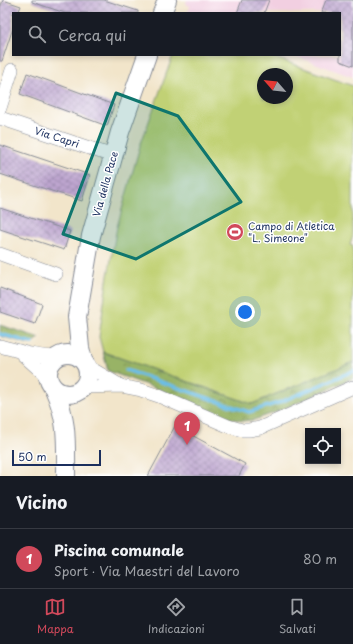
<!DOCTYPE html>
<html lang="it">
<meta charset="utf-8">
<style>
:root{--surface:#171b24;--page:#20242c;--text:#f1f3f6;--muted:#9ea1a6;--line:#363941;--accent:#d1495b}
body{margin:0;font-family:"Playpen Sans",sans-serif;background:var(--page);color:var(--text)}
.controls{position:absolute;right:12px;bottom:12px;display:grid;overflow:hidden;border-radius:0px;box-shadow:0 2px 6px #0003}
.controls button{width:36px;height:36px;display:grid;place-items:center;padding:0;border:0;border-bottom:1px solid var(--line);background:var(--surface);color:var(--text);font:20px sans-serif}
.compass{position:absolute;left:257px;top:68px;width:36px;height:36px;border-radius:50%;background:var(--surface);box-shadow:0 2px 6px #0003;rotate:298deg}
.scale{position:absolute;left:12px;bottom:10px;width:89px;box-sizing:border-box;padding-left:4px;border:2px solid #1b2f5e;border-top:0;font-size:11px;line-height:14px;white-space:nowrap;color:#1b2f5e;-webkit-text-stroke:3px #fff;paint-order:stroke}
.you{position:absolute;left:245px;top:312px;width:14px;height:14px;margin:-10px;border:3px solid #fff;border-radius:50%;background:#1a73e8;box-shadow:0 0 0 6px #1a73e833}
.badge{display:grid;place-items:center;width:26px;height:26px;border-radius:50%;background:var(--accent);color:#fff;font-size:13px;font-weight:700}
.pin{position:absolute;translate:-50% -33px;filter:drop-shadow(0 1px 2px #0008)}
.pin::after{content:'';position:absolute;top:21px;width:14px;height:12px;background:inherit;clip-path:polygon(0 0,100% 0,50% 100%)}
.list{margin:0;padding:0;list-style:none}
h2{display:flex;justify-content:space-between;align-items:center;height:52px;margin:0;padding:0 16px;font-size:17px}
h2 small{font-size:13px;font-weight:400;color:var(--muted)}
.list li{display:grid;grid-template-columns:26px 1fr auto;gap:12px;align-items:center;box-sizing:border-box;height:60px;padding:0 16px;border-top:1px solid var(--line)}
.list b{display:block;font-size:15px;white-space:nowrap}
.list p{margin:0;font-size:13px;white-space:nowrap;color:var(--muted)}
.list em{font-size:13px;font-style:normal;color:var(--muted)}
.icon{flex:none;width:22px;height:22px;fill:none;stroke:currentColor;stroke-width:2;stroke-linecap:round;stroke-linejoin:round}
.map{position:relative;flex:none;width:353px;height:476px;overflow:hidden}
.search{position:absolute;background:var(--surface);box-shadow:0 2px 6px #0003;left:12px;right:12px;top:12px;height:44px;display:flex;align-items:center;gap:10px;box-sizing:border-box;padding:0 14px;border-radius:0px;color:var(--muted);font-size:15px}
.sheet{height:112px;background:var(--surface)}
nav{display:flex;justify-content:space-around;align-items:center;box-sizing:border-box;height:56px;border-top:1px solid var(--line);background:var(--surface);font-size:11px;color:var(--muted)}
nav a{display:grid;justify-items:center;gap:2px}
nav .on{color:var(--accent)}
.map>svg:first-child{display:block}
.built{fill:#f2cfe1}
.grass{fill:#c1d174;stroke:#6e8069;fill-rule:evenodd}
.forest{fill:url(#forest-crowns);stroke:#5a7162}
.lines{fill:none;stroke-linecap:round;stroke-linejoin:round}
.stream{stroke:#6bbee7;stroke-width:3.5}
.building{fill:url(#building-cross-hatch)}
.street-casing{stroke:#868a94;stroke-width:14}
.secondary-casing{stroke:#868a94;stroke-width:20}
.street{stroke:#fff;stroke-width:13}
.secondary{stroke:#fff;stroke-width:18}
.marked{fill:#0f766e;fill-opacity:0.2;stroke:#0f766e;stroke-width:3;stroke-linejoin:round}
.labels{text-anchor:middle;stroke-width:3;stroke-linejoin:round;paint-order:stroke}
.street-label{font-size:10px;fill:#1b2f5e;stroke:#fff}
.poi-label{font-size:10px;fill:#1b2f5e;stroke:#fff;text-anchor:start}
</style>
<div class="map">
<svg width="353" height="476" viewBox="0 0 353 476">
<defs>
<pattern id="forest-crowns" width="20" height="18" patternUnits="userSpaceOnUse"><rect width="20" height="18" fill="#98b366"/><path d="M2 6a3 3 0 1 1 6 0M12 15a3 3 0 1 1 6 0" fill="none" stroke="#7b9257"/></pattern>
<pattern id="building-cross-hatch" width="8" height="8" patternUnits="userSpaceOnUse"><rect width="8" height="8" fill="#bda5cf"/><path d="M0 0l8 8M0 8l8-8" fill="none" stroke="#9987ab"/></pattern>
</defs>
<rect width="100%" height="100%" fill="#fff"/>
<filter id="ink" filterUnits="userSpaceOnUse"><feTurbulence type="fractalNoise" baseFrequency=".025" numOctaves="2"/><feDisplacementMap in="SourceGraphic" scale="8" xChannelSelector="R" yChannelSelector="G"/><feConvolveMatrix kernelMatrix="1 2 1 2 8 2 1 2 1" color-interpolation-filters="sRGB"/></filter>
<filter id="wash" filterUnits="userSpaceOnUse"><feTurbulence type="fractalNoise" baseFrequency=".012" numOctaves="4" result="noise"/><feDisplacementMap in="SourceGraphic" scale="16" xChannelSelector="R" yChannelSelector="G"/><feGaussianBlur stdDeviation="0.9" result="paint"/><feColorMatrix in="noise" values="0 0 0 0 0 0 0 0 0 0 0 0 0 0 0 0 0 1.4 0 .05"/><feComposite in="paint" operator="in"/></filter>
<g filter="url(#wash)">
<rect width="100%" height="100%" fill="#f2e5ca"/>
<path class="built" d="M187 0H353V77L292 55H340V13H188L190 6 185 4Z"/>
<path class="grass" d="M173 55H268L353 86V236L350 245 353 246V362L252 404 103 352 99 337 107 281 117 227 140 146ZM263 74H287V98H263Z"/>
<path class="forest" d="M0 325 40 338 29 344 0 336Z
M103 352 252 404 353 362V378L279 411 254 420 242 421 224 417 177 396 108 371Z"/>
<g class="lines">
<path class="stream" d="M0 334 32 343
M126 370 249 412 278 403 353 371"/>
</g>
<g id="blocks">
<path class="building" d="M3 0 21 6 18 13H13V28L2 61H0V8Z
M32 0H104L138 11V13H65L32 2Z
M242 0H269L264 13H237Z
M326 0H353V66L340 61V13H321Z
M27 73 114 105 107 126 20 94Z
M0 145 90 175 82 201 0 174Z
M0 208 70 231 64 250 0 229Z
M0 288 42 304 35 324 0 312Z
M175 426 245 464 239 476H148Z"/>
</g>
</g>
<g filter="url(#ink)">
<use href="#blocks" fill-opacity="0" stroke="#868a94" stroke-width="1"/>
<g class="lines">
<g class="street-casing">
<path id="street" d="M0 108 12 70
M0 118 113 156
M0 254 56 274
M0 346C19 351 36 357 56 357
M22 354 43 373 50 383
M87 366 121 386
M84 387 121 386 141 390 159 396 228 426 242 430H249L260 428 353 387"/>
</g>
<g class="secondary-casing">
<path id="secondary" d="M162 13 167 0
M48 374a20 20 0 1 1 40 0a20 20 0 1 1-40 0Z
M83 360 80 348 77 317 91 236 120 132 147 55
M54 389C68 420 66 442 66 476"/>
</g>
<use href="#street" class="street"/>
<use href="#secondary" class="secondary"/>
</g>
</g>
<path class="marked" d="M116 93 178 116 241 202 136 259 63 234Z"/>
<defs>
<g id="stadium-disc" transform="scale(0.9)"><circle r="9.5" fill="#d1495b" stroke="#fff"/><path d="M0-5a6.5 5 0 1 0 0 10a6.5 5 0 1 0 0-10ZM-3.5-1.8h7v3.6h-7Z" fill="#fff"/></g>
</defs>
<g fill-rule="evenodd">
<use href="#stadium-disc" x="235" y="232"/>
</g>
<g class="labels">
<g class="street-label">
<text transform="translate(57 137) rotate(18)" y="4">Via Capri</text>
<text transform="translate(105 184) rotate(-74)" y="4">Via della Pace</text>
</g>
<g class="poi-label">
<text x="248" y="230">Campo di Atletica<tspan x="248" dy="12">"L. Simeone"</tspan></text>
</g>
</g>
</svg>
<div class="controls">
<button><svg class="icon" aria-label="locate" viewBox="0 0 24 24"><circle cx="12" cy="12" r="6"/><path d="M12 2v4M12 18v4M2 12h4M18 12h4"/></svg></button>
</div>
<svg class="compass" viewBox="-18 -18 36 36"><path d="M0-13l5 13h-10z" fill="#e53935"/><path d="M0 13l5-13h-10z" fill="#9ea1a6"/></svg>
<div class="scale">50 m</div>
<div class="you"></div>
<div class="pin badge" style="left:187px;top:445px">1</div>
<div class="search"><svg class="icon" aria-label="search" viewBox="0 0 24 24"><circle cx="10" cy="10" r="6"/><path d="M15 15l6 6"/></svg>Cerca qui</div>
</div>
<section class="sheet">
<h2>Vicino<small></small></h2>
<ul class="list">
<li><span class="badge">1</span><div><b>Piscina comunale</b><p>Sport · Via Maestri del Lavoro</p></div><em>80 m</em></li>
</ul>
</section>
<nav>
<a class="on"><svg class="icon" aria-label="map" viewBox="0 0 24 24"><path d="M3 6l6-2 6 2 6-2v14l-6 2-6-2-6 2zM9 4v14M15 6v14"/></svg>Mappa</a>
<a><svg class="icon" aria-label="directions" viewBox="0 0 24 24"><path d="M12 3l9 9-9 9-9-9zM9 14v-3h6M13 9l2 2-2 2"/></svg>Indicazioni</a>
<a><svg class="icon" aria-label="saved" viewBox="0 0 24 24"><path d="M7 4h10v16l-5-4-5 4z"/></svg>Salvati</a>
</nav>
